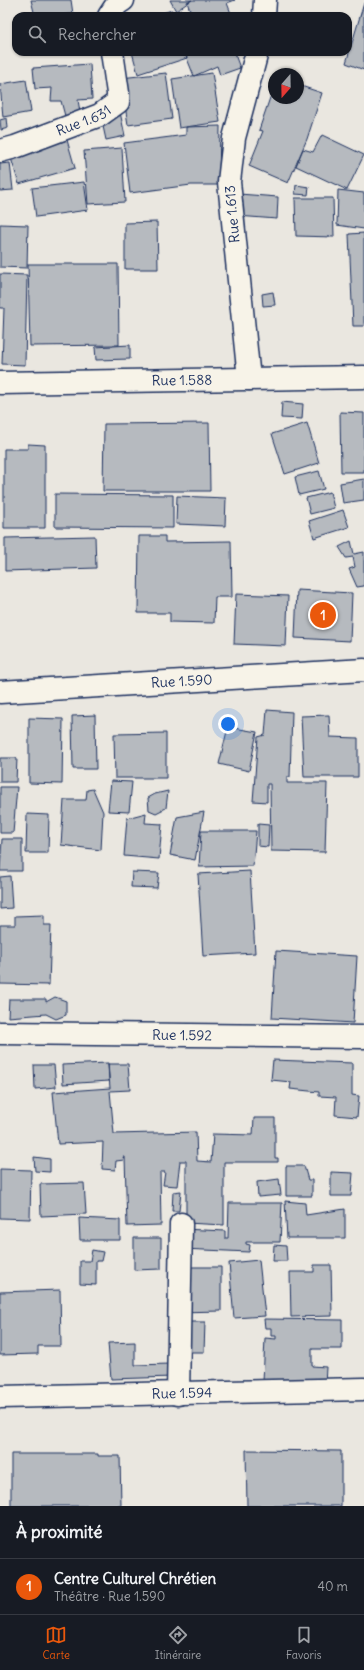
<!DOCTYPE html>
<html lang="fr">
<meta charset="utf-8">
<style>
:root{--surface:#171b24;--page:#20242c;--text:#f1f3f6;--muted:#9ea1a6;--line:#363941;--accent:#ea580c}
body{margin:0;font-family:Delius,sans-serif;background:var(--page);color:var(--text)}
.compass{position:absolute;left:268px;top:68px;width:36px;height:36px;border-radius:50%;background:var(--surface);box-shadow:0 1px 3px #0004;rotate:200deg}
.you{position:absolute;left:228px;top:724px;width:14px;height:14px;margin:-10px;border:3px solid #fff;border-radius:50%;background:#1a73e8;box-shadow:0 0 0 6px #1a73e833}
.badge{display:grid;place-items:center;width:26px;height:26px;border-radius:50%;background:var(--accent);color:#fff;font-size:13px;font-weight:700}
.pin{position:absolute;translate:-50% -50%;border:2px solid #fff;box-shadow:0 1px 4px #0006}
.list{margin:0;padding:0;list-style:none}
h2{display:flex;justify-content:space-between;align-items:center;height:52px;margin:0;padding:0 16px;font-size:17px}
h2 small{font-size:13px;font-weight:400;color:var(--muted)}
.list li{display:grid;grid-template-columns:26px 1fr auto;gap:12px;align-items:center;box-sizing:border-box;height:56px;padding:0 16px;border-top:1px solid var(--line)}
.list b{display:block;font-size:15px;white-space:nowrap}
.list p{margin:0;font-size:13px;white-space:nowrap;color:var(--muted)}
.list em{font-size:13px;font-style:normal;color:var(--muted)}
.icon{flex:none;width:22px;height:22px;fill:none;stroke:currentColor;stroke-width:2;stroke-linecap:round;stroke-linejoin:round}
.map{position:relative;flex:none;width:364px;height:1506px;overflow:hidden}
.search{position:absolute;background:var(--surface);box-shadow:0 1px 3px #0004;left:12px;right:12px;top:12px;height:44px;display:flex;align-items:center;gap:10px;box-sizing:border-box;padding:0 14px;border-radius:12px;color:var(--muted);font-size:15px}
.sheet{height:108px;background:var(--surface)}
nav{display:flex;justify-content:space-around;align-items:center;box-sizing:border-box;height:56px;border-top:1px solid var(--line);background:var(--surface);font-size:11px;color:var(--muted)}
nav a{display:grid;justify-items:center;gap:2px}
nav .on{color:var(--accent)}
.map>svg:first-child{display:block}
.building{fill:#b6babf;stroke:#1b2f5e}
.lines{fill:none;stroke-linecap:round;stroke-linejoin:round}
.street-casing{stroke:#1b2f5e;stroke-width:25}
.street{stroke:#f7f3e8;stroke-width:22}
.labels{text-anchor:middle;stroke-width:3.5;stroke-linejoin:round;paint-order:stroke}
.street-label{font-size:14px;fill:#1b2f5e;stroke:#f7f3e8}
</style>
<div class="map">
<svg width="364" height="1506" viewBox="0 0 364 1506">
<rect width="100%" height="100%" fill="#eae7e0"/>
<filter id="ink" filterUnits="userSpaceOnUse"><feTurbulence type="fractalNoise" baseFrequency=".025" numOctaves="2"/><feDisplacementMap in="SourceGraphic" scale="8" xChannelSelector="R" yChannelSelector="G"/><feConvolveMatrix kernelMatrix="1 2 1 2 8 2 1 2 1" color-interpolation-filters="sRGB"/></filter>
<g filter="url(#ink)">
<path class="building" d="M31 0H71L73 14 35 16Z
M170 0H192L176 11Z
M192 0H235L227 3 232 16H192L187 2Z
M364 3V70L346 63Z
M172 10 174 16H153Z
M132 52H185L187 58 138 74Z
M197 52H234L240 68 220 75 217 66 194 76 186 56Z
M90 64 92 99 78 100 80 112 65 116 61 101H51L52 88 35 89 33 68Z
M166 73 172 119 128 125 121 78Z
M212 73 220 122 179 128 172 79Z
M26 80 31 112 3 117 0 84Z
M298 85 322 93 307 139 288 183 249 166 263 131 259 130 274 86V98H298Z
M120 112 125 136 106 140 101 117Z
M7 118 8 128 1 130 0 120Z
M220 126 219 185H191L130 193 124 143 186 135V127Z
M322 135 364 155 347 190 296 166 303 149 313 152Z
M67 140 75 168 19 184 10 155Z
M122 148 125 202 88 204 84 151Z
M10 163 13 190 0 191V164Z
M84 182 88 210 36 217 32 188Z
M296 185 309 187 308 195 295 194Z
M338 190 364 193V229L337 225Z
M239 194 278 197 277 219 237 216Z
M295 198H333L334 237 296 236Z
M157 222 158 269H125V223Z
M0 224 28 225 27 268 0 267Z
M364 233V326H353L349 234Z
M28 264H118L119 345 30 346Z
M0 274 27 275 25 365 2 364 4 308H0Z
M273 292 275 305 263 306 262 294Z
M130 345V359L96 360 95 347Z
M282 402 303 404 302 419 281 418Z
M340 412 364 413V472H341Z
M209 423 210 491H103L104 424Z
M307 423 319 463 285 474 272 434Z
M28 444 45 445V528H4V449H28Z
M319 471 324 489 299 495 295 477Z
M364 479V500L343 503 340 483Z
M330 492 334 508 310 514 306 498Z
M55 494 173 495V528L55 527Z
M177 496 226 498 225 526 176 524Z
M343 510 349 527 314 538 309 521Z
M95 536 96 568 5 571V538Z
M139 536H165V542L231 541 232 597H215L214 623 170 622V613H138Z
M351 541 354 554 364 552V586L357 587 349 569 355 567 353 557 346 558 339 547Z
M297 590 352 593 350 641 295 638Z
M236 594 288 596 286 646 234 644Z
M267 710 292 712 290 777H287V783H327L325 852 271 851 270 784H267V802L253 801 258 737 265 735Z
M95 715 96 769H73L72 716Z
M329 715 330 737 358 738V777H304L301 716Z
M29 718 63 719 62 784 29 783Z
M228 727 257 732 249 771 219 764Z
M166 733V778H115L114 734Z
M0 758H17L16 782H0Z
M111 781 132 782 129 812 108 811Z
M0 787H17L13 833H0Z
M93 789 103 812 101 850 61 845 64 800H86L87 790Z
M168 791 166 808 156 813 149 810 148 798 155 794Z
M204 812 195 860 170 855 177 817Z
M146 813 145 823 162 824 159 859 124 856 127 818Z
M27 814 49 815 48 853H26Z
M258 824 269 825 268 847 258 846Z
M201 831H256L253 866 199 867Z
M2 839H22V871H0Z
M250 871 255 953 203 956 198 874Z
M132 872 159 873 157 888 131 887Z
M10 876 12 908 0 909V877Z
M44 915V925H51L49 985 0 984V925H15V916Z
M276 951 357 956 353 1023 272 1018Z
M55 997 66 1001V1015L56 1019 46 1014 8 1017 9 999H46V1002Z
M273 1060 352 1063V1095L359 1096 357 1117 335 1115 336 1097 319 1096V1092L290 1089 291 1082 271 1080Z
M108 1063 109 1081 63 1084 62 1065Z
M108 1064H128L130 1090 110 1091 114 1134 196 1132 197 1161 211 1162 213 1134 253 1135 254 1118H275V1158H278V1162H224V1225L186 1223V1161H180L177 1186 163 1185 165 1172H160L161 1225 127 1226 125 1157H123L124 1160 116 1161 115 1170 102 1169 103 1142 58 1144 53 1092 110 1088Z
M34 1065H54L56 1087 35 1089Z
M34 1157 50 1159V1172L35 1171Z
M286 1166H304L308 1180H312V1196H286Z
M0 1169 31 1170 30 1219 0 1218Z
M331 1172 353 1173 351 1196H331Z
M279 1179 281 1195 258 1197 257 1182Z
M84 1183 86 1214 41 1216 40 1184Z
M181 1191 179 1211H172L173 1192Z
M285 1201 305 1203 306 1215 345 1209V1238H287Z
M229 1203H282L280 1242H246V1244L250 1245 249 1252 182 1249V1229L225 1231V1238H228Z
M79 1218 120 1220V1240H80Z
M134 1238H161V1269L134 1270Z
M274 1245 286 1246 287 1261H273Z
M92 1250 103 1252 101 1261H96V1285L80 1284V1261H90Z
M259 1260 265 1316 234 1318 229 1263Z
M314 1265H331L332 1316 291 1317 290 1272H314Z
M178 1267H221V1311L178 1312Z
M60 1290 61 1346H38V1354L0 1355V1292Z
M264 1319 342 1320V1349H312V1366L326 1367 325 1384 263 1381 265 1338 276 1339V1336H271V1328H265Z
M183 1322H205L204 1352H182Z
M135 1342V1365L170 1364 172 1377 111 1379 108 1343Z
M246 1450 341 1451V1506H247Z
M11 1454H98V1456H120L121 1506H11Z"/>
<g class="lines">
<g class="street-casing">
<g id="street">
<path d="M109 16 117 4 123 0"/>
<path d="M264 16 265 0"/>
<path id="s1" d="M0 151 15 147 100 115 118 102V93L112 52"/>
<path d="M249 379 229 182 234 138 257 52"/>
<path id="s2" d="M0 383 364 377"/>
<path id="s3" d="M0 692 364 670"/>
<path id="s4" d="M0 1033 364 1037"/>
<path d="M178 1394 181 1224"/>
<path id="s5" d="M0 1397 364 1389"/>
</g>
</g>
<use href="#street" class="street"/>
</g>
</g>
<g class="labels">
<g class="street-label">
<text dy="5" stroke="none"><textPath href="#s1" startOffset="89">Rue 1.631</textPath></text>
<text transform="translate(232 214) rotate(-95)" y="5">Rue 1.613</text>
<text dy="5" stroke="none"><textPath href="#s2" startOffset="182">Rue 1.588</textPath></text>
<text dy="5" stroke="none"><textPath href="#s3" startOffset="182">Rue 1.590</textPath></text>
<text dy="5" stroke="none"><textPath href="#s4" startOffset="182">Rue 1.592</textPath></text>
<text dy="5" stroke="none"><textPath href="#s5" startOffset="182">Rue 1.594</textPath></text>
</g>
</g>
</svg>
<svg class="compass" viewBox="-18 -18 36 36"><path d="M0-13l5 13h-10z" fill="#e53935"/><path d="M0 13l5-13h-10z" fill="#9ea1a6"/></svg>
<div class="you"></div>
<div class="pin badge" style="left:323px;top:615px">1</div>
<div class="search"><svg class="icon" aria-label="search" viewBox="0 0 24 24"><circle cx="10" cy="10" r="6"/><path d="M15 15l6 6"/></svg>Rechercher</div>
</div>
<section class="sheet">
<h2>À proximité<small></small></h2>
<ul class="list">
<li><span class="badge">1</span><div><b>Centre Culturel Chrétien</b><p>Théâtre · Rue 1.590</p></div><em>40 m</em></li>
</ul>
</section>
<nav>
<a class="on"><svg class="icon" aria-label="map" viewBox="0 0 24 24"><path d="M3 6l6-2 6 2 6-2v14l-6 2-6-2-6 2zM9 4v14M15 6v14"/></svg>Carte</a>
<a><svg class="icon" aria-label="directions" viewBox="0 0 24 24"><path d="M12 3l9 9-9 9-9-9zM9 14v-3h6M13 9l2 2-2 2"/></svg>Itinéraire</a>
<a><svg class="icon" aria-label="saved" viewBox="0 0 24 24"><path d="M7 4h10v16l-5-4-5 4z"/></svg>Favoris</a>
</nav>
